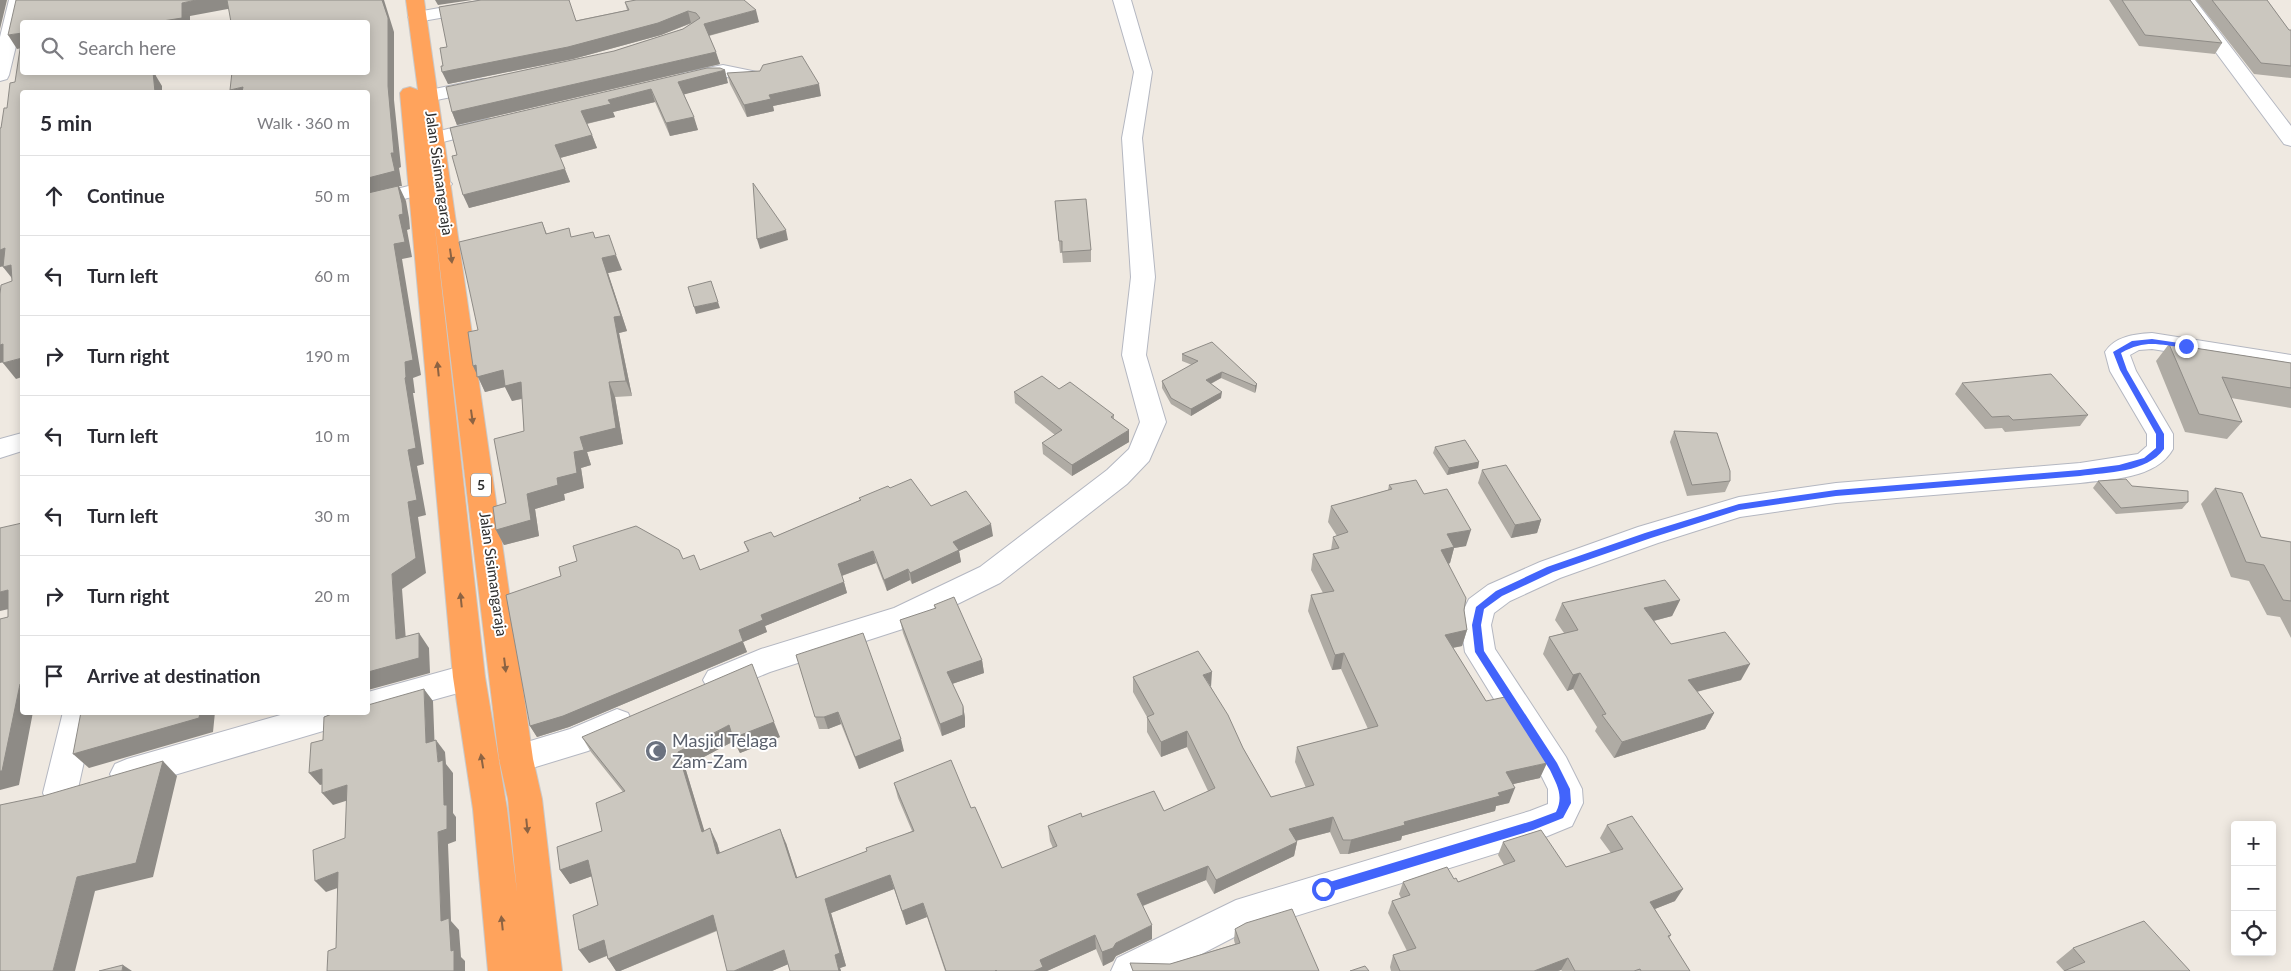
<!DOCTYPE html>
<meta charset="utf-8">
<style>
:root{--surface:#fff;--page:#f2f2f3;--text:#2b2b33;--muted:#7c7c81;--line:#e1e1e2}
body{margin:0;font-family:Lato,sans-serif;background:var(--page);color:var(--text)}
.controls{position:absolute;right:15px;bottom:15px;display:grid;overflow:hidden;border-radius:5px;box-shadow:0 2px 12px #0003}
.controls button{width:45px;height:45px;display:grid;place-items:center;padding:0;border:0;border-bottom:1px solid var(--line);background:var(--surface);color:var(--text);font:25px sans-serif}
.stop{position:absolute;width:15px;height:15px;margin:-11px;border:4px solid #4264fb;border-radius:50%;background:#fff}
.stop.end{background:#4264fb;border-color:#fff;box-shadow:0 1px 5px #0008}
.list{margin:0;padding:0;list-style:none}
h2{display:flex;justify-content:space-between;align-items:center;height:65px;margin:0;padding:0 20px;font-size:21px}
h2 small{font-size:16px;font-weight:400;color:var(--muted)}
.list li{display:grid;grid-template-columns:32px 1fr auto;gap:15px;align-items:center;box-sizing:border-box;height:80px;padding:0 20px;border-top:1px solid var(--line)}
.list b{display:block;font-size:19px;white-space:nowrap}
.list em{font-size:16px;font-style:normal;color:var(--muted)}
.icon{flex:none;width:28px;height:28px;fill:none;stroke:currentColor;stroke-width:2;stroke-linecap:round;stroke-linejoin:round}
.map{position:relative;flex:none;width:2291px;height:971px;overflow:hidden}
.search{position:absolute;background:var(--surface);box-shadow:0 2px 12px #0003;left:20px;top:20px;width:350px;height:55px;display:flex;align-items:center;gap:12px;box-sizing:border-box;padding:0 18px;border-radius:5px;color:var(--muted);font-size:19px}
.panel{position:absolute;background:var(--surface);box-shadow:0 2px 12px #0003;left:20px;top:90px;width:350px;height:625px;border-radius:5px}
.map>svg:first-child{display:block}
.lines{fill:none;stroke-linecap:round;stroke-linejoin:round}
.minor-casing{stroke:#b4b7c1;stroke-width:2}
.highway-casing{stroke:#c9c9c9;stroke-width:2}
.minor{fill:#fff;fill-rule:evenodd}
.highway{fill:#ffa35c;fill-rule:evenodd}
.wall{fill:#afaba4}
.shaded-wall{fill:#8e8b86}
.building{fill:#cbc7bf;stroke:#8e8b86}
.oneway{fill:#8c6343}
.route{fill:#4264fb}
.labels{text-anchor:middle;stroke-width:4;stroke-linejoin:round;paint-order:stroke}
.shield{fill:#fff;stroke:#6d6d6d;stroke-width:1}
.shield-label{font-size:14px;font-weight:bold;fill:#2e2e2e}
.street-label{font-size:15px;fill:#2e2e2e;stroke:#fff}
.near-worship-label{font-size:18px;fill:#5b616d;stroke:#fff;text-anchor:start}
</style>
<div class="map">
<svg width="2291" height="971" viewBox="0 0 2291 971">
<rect width="100%" height="100%" fill="#efe9e1"/>
<g class="lines">
<g class="minor-casing">
<path id="minor" d="M9 0H27L9 75 7 79 0 81V37Z
M484 0H523L520 4 514 5 417 22 411 21 408 17 411 13 417 12Z
M1113 0H1131L1152 72 1142 138 1155 277 1146 355 1166 422 1149 461 1127 484 1000 583 915 625 770 672 719 693 708 689 703 680 708 671 761 649 894 608 980 567 1107 470 1129 449 1140 422 1122 355 1131 277 1122 138 1134 72Z
M2177 0H2195L2291 126V146L2284 144Z
M723 65 762 73 764 77 762 81C748 84 736 76 722 77 709 77 696 84 682 81L680 77 682 73Z
M483 79 490 81 493 85 490 89 427 102 420 100 417 96 420 92Z
M487 119 494 121 497 125 494 129 435 144 428 142 425 138 428 134Z
M441 178 448 180 452 184 448 188 368 208V196Z
M2152 333 2291 355V371L2152 349 2139 350 2130 355 2136 371 2173 434V449C2156 479 2111 479 2080 483L1836 503 1740 517 1658 543 1560 578 1510 601 1494 613 1491 625 1495 649 1566 757 1582 789 1583 803 1572 826 1533 842 1244 932 1169 971H1111L1117 958 1236 900 1530 811 1548 804V789L1542 777 1465 652 1461 625 1465 607 1469 599 1488 585 1540 562 1638 527 1739 497 1836 483 2080 463 2138 454 2147 446V434L2110 371 2105 352C2115 336 2135 334 2152 333Z
M22 433V451L0 458V439Z
M469 664 480 668 485 677 480 686 469 690 368 718 356 713 351 722 340 726 127 789 115 784 110 774 115 764 127 759 291 712H368V692Z
M617 709 628 713 633 723 628 733 588 751 516 773 504 769 499 759 504 749 570 729Z
M63 712H95L77 793 72 804 60 808 48 804 43 793Z"/>
</g>
<g class="highway-casing">
<path id="highway" d="M406 0H424L533 759 542 799 562 971H488L473 809 453 677 400 93 403 89 410 87 418 90ZM434 219 499 759 508 799 517 892 507 809 485 677Z"/>
</g>
<use href="#minor" class="minor"/>
<use href="#highway" class="highway"/>
</g>
<path class="wall" d="M636 0 759 22 709 36 720 64 457 125 452 112 614 51 683 29 692 23 661 35 573 59 448 84 443 66 447 47 627 10 625 2Z
M2109 0H2190L2222 43 2215 54 2139 46Z
M2196 0H2267L2289 30H2291V78L2254 74Z
M707 68 728 83 684 94 698 130 670 136 655 102 613 112 615 117 587 124 592 135 597 148 560 158 570 182 469 208 457 155Z
M727 73 821 96 773 106 774 111 747 117 730 84Z
M1055 201 1091 250V262L1063 263 1062 253H1060Z
M542 222 547 234 572 237 595 238 622 270 608 273 627 331 619 333 632 396 615 397 623 444 587 452 591 465 581 468 584 488 564 494 565 500 535 509 539 536 504 545 496 530 506 503 524 431 522 399 512 401 505 387 485 392 473 366 478 330Z
M2169 344 2291 363V408L2231 398 2242 422 2227 439 2185 432 2156 361Z
M1182 354 1257 384 1256 390 1255 393 1221 378 1211 384 1221 398 1191 416 1171 404 1162 388V381L1192 365 1182 361Z
M1962 383 2088 415 2080 426 2005 432 2002 428 1985 429 1955 394Z
M1059 389 1114 415V419L1129 442 1072 476 1043 454 1042 443 1055 435 1015 403 1014 392Z
M1674 431 1730 481 1725 492 1687 496 1670 442Z
M1435 447 1479 462 1478 468 1447 475 1433 453Z
M1482 470 1541 520 1537 533 1511 538 1478 483Z
M2098 481 2132 486 2188 502 2182 509 2116 514 2093 488Z
M1389 485 1424 494 1466 546 1454 548 1450 563 1449 564 1464 610 1467 630 1462 646 1453 648 1486 701 1540 778 1513 784 1509 803 1496 806 1495 811 1402 836 1401 840 1348 854H1340L1330 832 1296 841 1297 842 1294 856 1214 894 1206 880 1143 906 1152 939 1116 956 1113 961 1103 966 1096 949 1047 971H945L927 917 906 925 894 889 831 913 846 966 840 968 841 971H790L788 964 772 971 717 931 620 971H616L607 956 589 963 598 905 592 876 570 884 560 870 602 831 623 792 591 752 582 737H780L740 753 734 741 685 767 704 831 717 843 720 853 786 843 797 878 867 851 912 831 898 798 894 783 971 808 1002 868 1053 848 1050 841 1048 826 1082 817 1164 811 1208 791 1187 747 1161 757 1147 732V717L1133 692V677L1211 687 1243 748 1271 797 1306 788 1295 762 1297 747 1368 729 1341 669 1332 670 1308 611 1311 595 1323 593 1311 570 1313 554 1331 550 1333 537 1337 536 1328 522 1331 506 1388 490Z
M890 488 931 506 993 536 959 551 961 562 912 584 910 580 887 591 876 563 842 576 847 593 765 626 767 632 743 642 747 652 569 727 537 737 530 726 683 559 700 570 748 552 744 542 774 537 860 500 859 498Z
M2215 488 2261 537 2291 542V638L2280 617 2267 615 2249 581 2231 577 2201 504Z
M1680 600 1672 616 1654 621 1671 644 1741 680 1697 692 1714 713 1705 729 1614 758 1595 731 1597 727 1573 689 1567 691 1543 654 1549 637 1564 633 1555 620 1562 603Z
M934 605 982 660 984 673 952 684 963 706 965 718V727L942 736 903 633 900 620 935 609Z
M796 655 904 751 859 769 841 724 828 729H819Z
M1607 825 1675 901 1655 909 1671 935 1669 938 1690 971H1562L1561 970 1558 971H1391L1390 967 1393 955 1407 951 1388 913 1392 901 1401 898 1399 894 1403 882 1454 879 1458 882 1504 865 1498 855 1503 842 1566 867 1611 853 1600 838Z
M1235 929 1319 971H1133L1170 964 1235 944 1234 940Z
M2073 948 2190 971H2064L2056 962Z"/>
<path class="shaded-wall" d="M0 0H7L0 29Z
M196 0H228L233 8 190 16V22H156L182 3Z
M382 0H384L394 32V100L401 167 399 168 402 186H399L406 201 409 218 410 229 407 230 412 257 402 259 421 375 413 378 415 393H413L424 464 417 466 426 515 418 517 426 573 402 589 407 654 396 639 392 574 408 502 368 195V178L391 153Z
M435 0H472L438 5Z
M756 10 759 22 707 36 704 24Z
M688 11 691 23 661 35 573 59 448 84 442 72Z
M22 33V48L17 49 8 35Z
M716 52 720 64 457 125 452 112Z
M725 70 728 83 682 95 678 82Z
M148 72H155L156 76 162 86V92H155Z
M819 84 821 96 773 106 774 111 747 117 744 105 769 95Z
M243 87 246 92H232L230 90Z
M651 89 655 102 613 112 615 117 585 124 581 111 608 100Z
M694 117 698 130 670 136 666 123Z
M592 135 597 148 560 158 555 145Z
M565 169 570 182 469 208 463 195Z
M786 230 788 240 760 249 757 239Z
M5 248 17 263 0 267V250Z
M616 255 622 270 608 273 627 331 619 333 632 396 626 381 602 258Z
M11 265 15 282 3 267Z
M718 302 720 308 696 314 694 307Z
M3 344 16 359 0 363V345Z
M22 358V377L16 379 3 363Z
M476 365 503 370 521 382 528 397 512 401 505 387 485 392 473 366Z
M1222 372 1221 378 1206 386V380Z
M609 382 615 397 623 444 587 452 591 465 581 468 584 488 564 494 565 500 535 509 539 536 504 545 496 530 527 494 557 478 574 452 580 437Z
M1257 384 1256 390 1255 393V386Z
M1222 392 1221 398 1191 416V409Z
M1129 430V442L1072 476V465Z
M1479 462 1478 468 1447 475 1449 468Z
M1541 520 1537 533 1511 538 1515 525Z
M991 524 993 536 959 551 961 562 912 584 910 573 953 542Z
M1471 530 1466 546 1454 548 1450 563 1437 566 1441 550 1447 534Z
M873 551 876 563 841 576 838 564Z
M908 569 910 580 887 591 884 580Z
M844 582 847 593 765 626 767 632 743 642 747 652 569 727 537 737 530 726 739 630 761 615Z
M8 590 22 606 0 611V592Z
M1680 600 1672 616 1637 625 1644 608Z
M1467 630 1462 646 1440 650 1445 635Z
M419 633 429 648 430 673 368 690V672Z
M1344 653 1341 669 1332 670 1335 655Z
M982 660 984 673 949 685 947 672Z
M1750 664 1741 680 1680 696 1688 680Z
M1212 672 1211 687 1203 675Z
M1580 673 1573 689 1567 691 1573 675Z
M20 684H22V712H33L19 785 0 790V771Z
M424 689 433 701 435 755 426 743Z
M963 706 965 718V727L942 736 940 724Z
M200 712H215L213 732 89 768 73 754Z
M838 712 841 724 828 729 824 717Z
M1714 713 1705 729 1614 758 1622 742Z
M774 722 780 737 740 753 734 741 685 767 709 846 702 832 678 752 729 725Z
M1187 731V747L1161 757V742Z
M901 739 904 751 859 769 855 757Z
M436 740 445 752 446 764 453 773V813L456 817V841L448 844 451 921 459 930 461 957 465 961V971H454L451 951 441 921 438 832 444 805 438 762Z
M163 761 177 776 153 877 95 891 75 971H53L77 877Z
M1547 763 1540 778 1500 787 1506 772Z
M322 769 333 782 320 785 309 773Z
M347 785 358 797 333 805 322 793Z
M1515 788 1509 803 1496 806 1495 811 1402 836 1401 840 1348 854 1351 840 1404 822 1498 793Z
M1333 817 1330 832 1287 843 1289 829Z
M710 828 717 843 724 868 717 854Z
M780 829 786 843 802 892 796 878Z
M1297 842 1294 856 1214 894 1216 880Z
M588 860 598 874 570 884 560 870Z
M1208 866 1206 880 1137 908V894Z
M338 872 349 884 326 892 315 881Z
M890 875 894 889 831 913 846 966 840 968 841 971H839L835 955 825 899Z
M1683 889 1675 901 1642 914 1650 902Z
M923 903 927 917 906 925 902 911Z
M713 915 720 929 620 971H616L608 959Z
M1152 925V939L1116 956 1113 961 1103 966 1102 952 1116 943Z
M1095 935 1096 949 1047 971H1034L1040 960Z
M604 940 613 953 589 963 579 950Z
M784 950 791 963 772 971H734Z
M1568 958 1561 970 1558 971H1534Z
M123 965 132 971H122Z"/>
<path class="building" d="M16 0H196L182 3V18L156 22H22V33L8 35Z
M227 0H382L388 18V86L394 153H391L395 171 368 178V92H242L243 87 230 90 232 72H368V22H231Z
M481 0H569L576 21 629 10 625 2 636 0H744L756 10 704 24 716 52 452 112 446 87 614 51 683 29 700 18 696 13 688 11 658 23 568 47 442 72 441 66H443L440 48 447 47 439 7Z
M2122 0H2190L2222 43 2145 35Z
M2212 0H2267L2289 30H2291V66L2261 63Z
M22 36V72H153L155 92H22V358L3 363V344L0 345V294L1 285 12 281 11 265 3 267 5 248 0 250V128H1L4 108H7L10 83 15 82Z
M802 56 819 84 769 95 771 99 744 105 727 73 760 71 763 65Z
M707 68H720L725 70 678 82 694 117 666 123 651 89 608 100 611 104 581 111 592 135 555 145 565 169 463 195 452 156 457 155 450 128Z
M753 183 786 230 757 239Z
M398 186 402 203 403 214 399 215 405 242 394 244 413 360 405 362 406 377 405 378 416 448 408 450 417 500 408 502 416 558 392 574 396 639 419 633V658L368 672V193Z
M1086 199 1091 250 1062 252V241H1059L1055 201Z
M542 222 546 234 569 228 571 237 593 232 595 238 609 235 616 255 602 258 621 316 614 317 626 381 609 382 616 428 580 437 584 450 574 452 577 473 557 478 558 485 527 494 531 520 496 530 493 507 506 503 494 439 524 431 521 382 505 386 503 370 477 377 476 365 473 366 468 332 478 330 459 242Z
M711 281 718 302 694 307 688 287Z
M1212 342 1257 384 1255 386 1222 372 1206 380 1222 392 1191 409 1171 398 1162 381 1198 361 1182 354Z
M2169 344 2291 363V388L2222 377 2242 422 2199 414Z
M2051 374 2088 415 2013 420 2009 416 1992 417 1962 383Z
M1042 376 1059 389 1070 382 1114 415 1111 417 1129 430 1072 465 1042 443 1062 430 1014 392Z
M1674 431 1717 433 1730 471V481L1692 485Z
M1465 440 1479 462 1449 468 1435 447Z
M1506 465 1541 520 1515 525 1482 470Z
M911 479 931 506 966 491 991 524 953 542 959 550 910 573 908 569 884 580 873 551 838 564 844 582 761 615 763 620 739 630 743 641 563 716 530 726 506 595 561 576 559 567 577 561 573 546 636 526 679 550 683 559 694 555 700 570 749 551 744 542 771 532 774 537 861 500 859 498 888 486 890 488Z
M2126 479 2132 486 2188 491V502L2121 508 2098 481Z
M1416 480 1424 494 1447 489 1471 530 1447 534 1454 547 1441 550 1466 598 1464 610 1467 630 1445 635 1486 701 1505 697 1547 763 1506 772 1515 788 1498 793 1500 796 1404 822 1405 825 1351 840H1343L1333 817 1289 829 1297 842 1216 880 1208 866 1137 894 1152 925 1116 943 1113 948 1102 952 1095 935 1040 960 1043 967 1034 971H997L996 970 995 971H946L923 903 902 911 890 875 825 899 840 953 835 955 839 971H790L784 950 734 971H727L713 915 608 959 604 940 579 950 573 915 598 905 588 860 560 870 557 847 602 831 596 803 625 791 582 737 752 664 774 722 733 738 729 725 678 752 702 832 710 828 717 854 780 829 796 878 867 851 866 848 914 831 894 783 951 760 971 808 975 807 1002 868 1057 846 1048 826 1081 813 1082 817 1154 791 1164 811 1215 788 1187 731 1161 742 1147 717 1154 714 1133 677 1198 651 1212 672 1203 675 1228 715 1243 748 1271 797 1314 785 1297 747 1378 726 1344 653 1335 655 1311 595 1334 591 1313 554 1339 548 1333 537 1348 532 1331 506 1392 489 1389 485Z
M2215 488 2242 493 2261 537 2291 542V601L2283 600 2264 565 2246 562Z
M22 523V684H20L2 771H0V619L8 617V590L0 592V528Z
M1665 580 1680 600 1644 608 1671 644 1725 632 1750 664 1688 680 1714 713 1622 742 1602 715 1606 714 1580 673 1573 675 1549 637 1578 630 1562 603Z
M954 597 982 660 947 672 963 706V715L940 724 900 620 936 608 934 605Z
M863 633 901 739 855 757 838 712 824 717H815L796 655Z
M424 689 426 743 436 740 438 762 443 760 444 805H447V829L438 832 441 921 449 918 451 951 454 950V971H327L328 951 336 948 338 872 315 881 313 850 345 838 347 785 322 793V769L309 773 311 743 323 740 324 717 337 712H368V705Z
M81 712H200L199 718 73 754Z
M163 761 136 863 77 877 53 971H0V805L43 796Z
M1632 816 1683 889 1650 902 1671 935 1668 936 1690 971H1641L1640 969 1634 971H1575L1568 958 1534 971H1400L1393 955 1416 948 1392 901 1410 895 1403 882 1447 867 1454 879 1456 878 1458 882 1515 861 1503 842 1541 830 1566 867 1623 849 1607 825Z
M1292 909 1319 971H1133L1130 963 1170 964 1240 943 1235 929 1246 923Z
M2144 921 2190 971H2064L2085 962 2073 948Z
M123 965 122 971H99Z
M1365 966 1369 971H1350Z"/>
<defs><path id="oneway-solid" d="M-6-.8H1V-3.2L6.5 0L1 3.2V.8H-6Z" transform="scale(1.25)"/></defs>
<g class="oneway">
<use href="#oneway-solid" transform="translate(451 256) rotate(82)"/>
<use href="#oneway-solid" transform="translate(438 369) rotate(-96)"/>
<use href="#oneway-solid" transform="translate(472 417) rotate(82)"/>
<use href="#oneway-solid" transform="translate(461 600) rotate(-96)"/>
<use href="#oneway-solid" transform="translate(505 665) rotate(83)"/>
<use href="#oneway-solid" transform="translate(482 761) rotate(-99)"/>
<use href="#oneway-solid" transform="translate(527 826) rotate(84)"/>
<use href="#oneway-solid" transform="translate(502 923) rotate(-96)"/>
</g>
<path class="route" d="M2152 339 2186 344 2190 346 2186 348C2159 345 2146 339 2121 353L2127 370 2164 434V449C2146 473 2108 472 2080 476L1836 496 1739 510 1651 538 1553 572 1502 596 1484 609 1481 625 1484 651 1557 763 1570 789 1571 803 1563 818 1533 830 1323 894 1319 892 1318 889 1323 884 1532 821 1556 812C1564 796 1557 785 1550 770L1475 652 1472 625 1476 607 1496 591 1547 567 1645 533 1739 504 1836 490 2080 470 2119 465 2144 458 2156 448V434L2120 370 2113 352 2132 341Z"/>
<defs>
<g id="mosque-disc" transform="scale(1.125)"><circle r="9.5" fill="#6b7280" stroke="#fff"/><path d="M3.5-4.9A6 6 0 1 0 3.5 4.9A5 5 0 1 1 3.5-4.9Z" fill="#fff"/></g>
</defs>
<g fill-rule="evenodd">
<use href="#mosque-disc" x="656" y="751"/>
</g>
<g class="labels">
<rect class="shield" x="471" y="473.5" width="20" height="23" rx="4"/>
<g class="shield-label">
<text x="481" y="490">5</text>
</g>
<g class="street-label">
<text transform="translate(439 173) rotate(82)" y="5">Jalan Sisimangaraja</text>
<text transform="translate(493 574) rotate(82)" y="5">Jalan Sisimangaraja</text>
</g>
<g class="near-worship-label">
<text x="672" y="747">Masjid Telaga<tspan x="672" dy="21">Zam-Zam</tspan></text>
</g>
</g>
</svg>
<div class="controls">
<button>+</button>
<button>−</button>
<button><svg class="icon" aria-label="locate" viewBox="0 0 24 24"><circle cx="12" cy="12" r="6"/><path d="M12 2v4M12 18v4M2 12h4M18 12h4"/></svg></button>
</div>
<div class="stop" style="left:1323px;top:889px"></div>
<div class="stop end" style="left:2186px;top:346px"></div>
<div class="search"><svg class="icon" aria-label="search" viewBox="0 0 24 24"><circle cx="10" cy="10" r="6"/><path d="M15 15l6 6"/></svg>Search here</div>
<section class="panel">
<h2>5 min<small>Walk · 360 m</small></h2>
<ul class="list">
<li><svg class="icon" aria-label="ahead" viewBox="0 0 24 24"><path d="M12 20V5M6 11l6-6 6 6"/></svg><div><b>Continue</b></div><em>50 m</em></li>
<li><svg class="icon" aria-label="left" viewBox="0 0 24 24"><path d="M17 20v-9H6M10 6l-5 5 5 5"/></svg><div><b>Turn left</b></div><em>60 m</em></li>
<li><svg class="icon" aria-label="right" viewBox="0 0 24 24"><path d="M7 20v-9h11M14 6l5 5-5 5"/></svg><div><b>Turn right</b></div><em>190 m</em></li>
<li><svg class="icon" aria-label="left" viewBox="0 0 24 24"><path d="M17 20v-9H6M10 6l-5 5 5 5"/></svg><div><b>Turn left</b></div><em>10 m</em></li>
<li><svg class="icon" aria-label="left" viewBox="0 0 24 24"><path d="M17 20v-9H6M10 6l-5 5 5 5"/></svg><div><b>Turn left</b></div><em>30 m</em></li>
<li><svg class="icon" aria-label="right" viewBox="0 0 24 24"><path d="M7 20v-9h11M14 6l5 5-5 5"/></svg><div><b>Turn right</b></div><em>20 m</em></li>
<li><svg class="icon" aria-label="arrive" viewBox="0 0 24 24"><path d="M6 21V4h12l-3 4 3 4H6"/></svg><div><b>Arrive at destination</b></div></li>
</ul>
</section>
</div>
